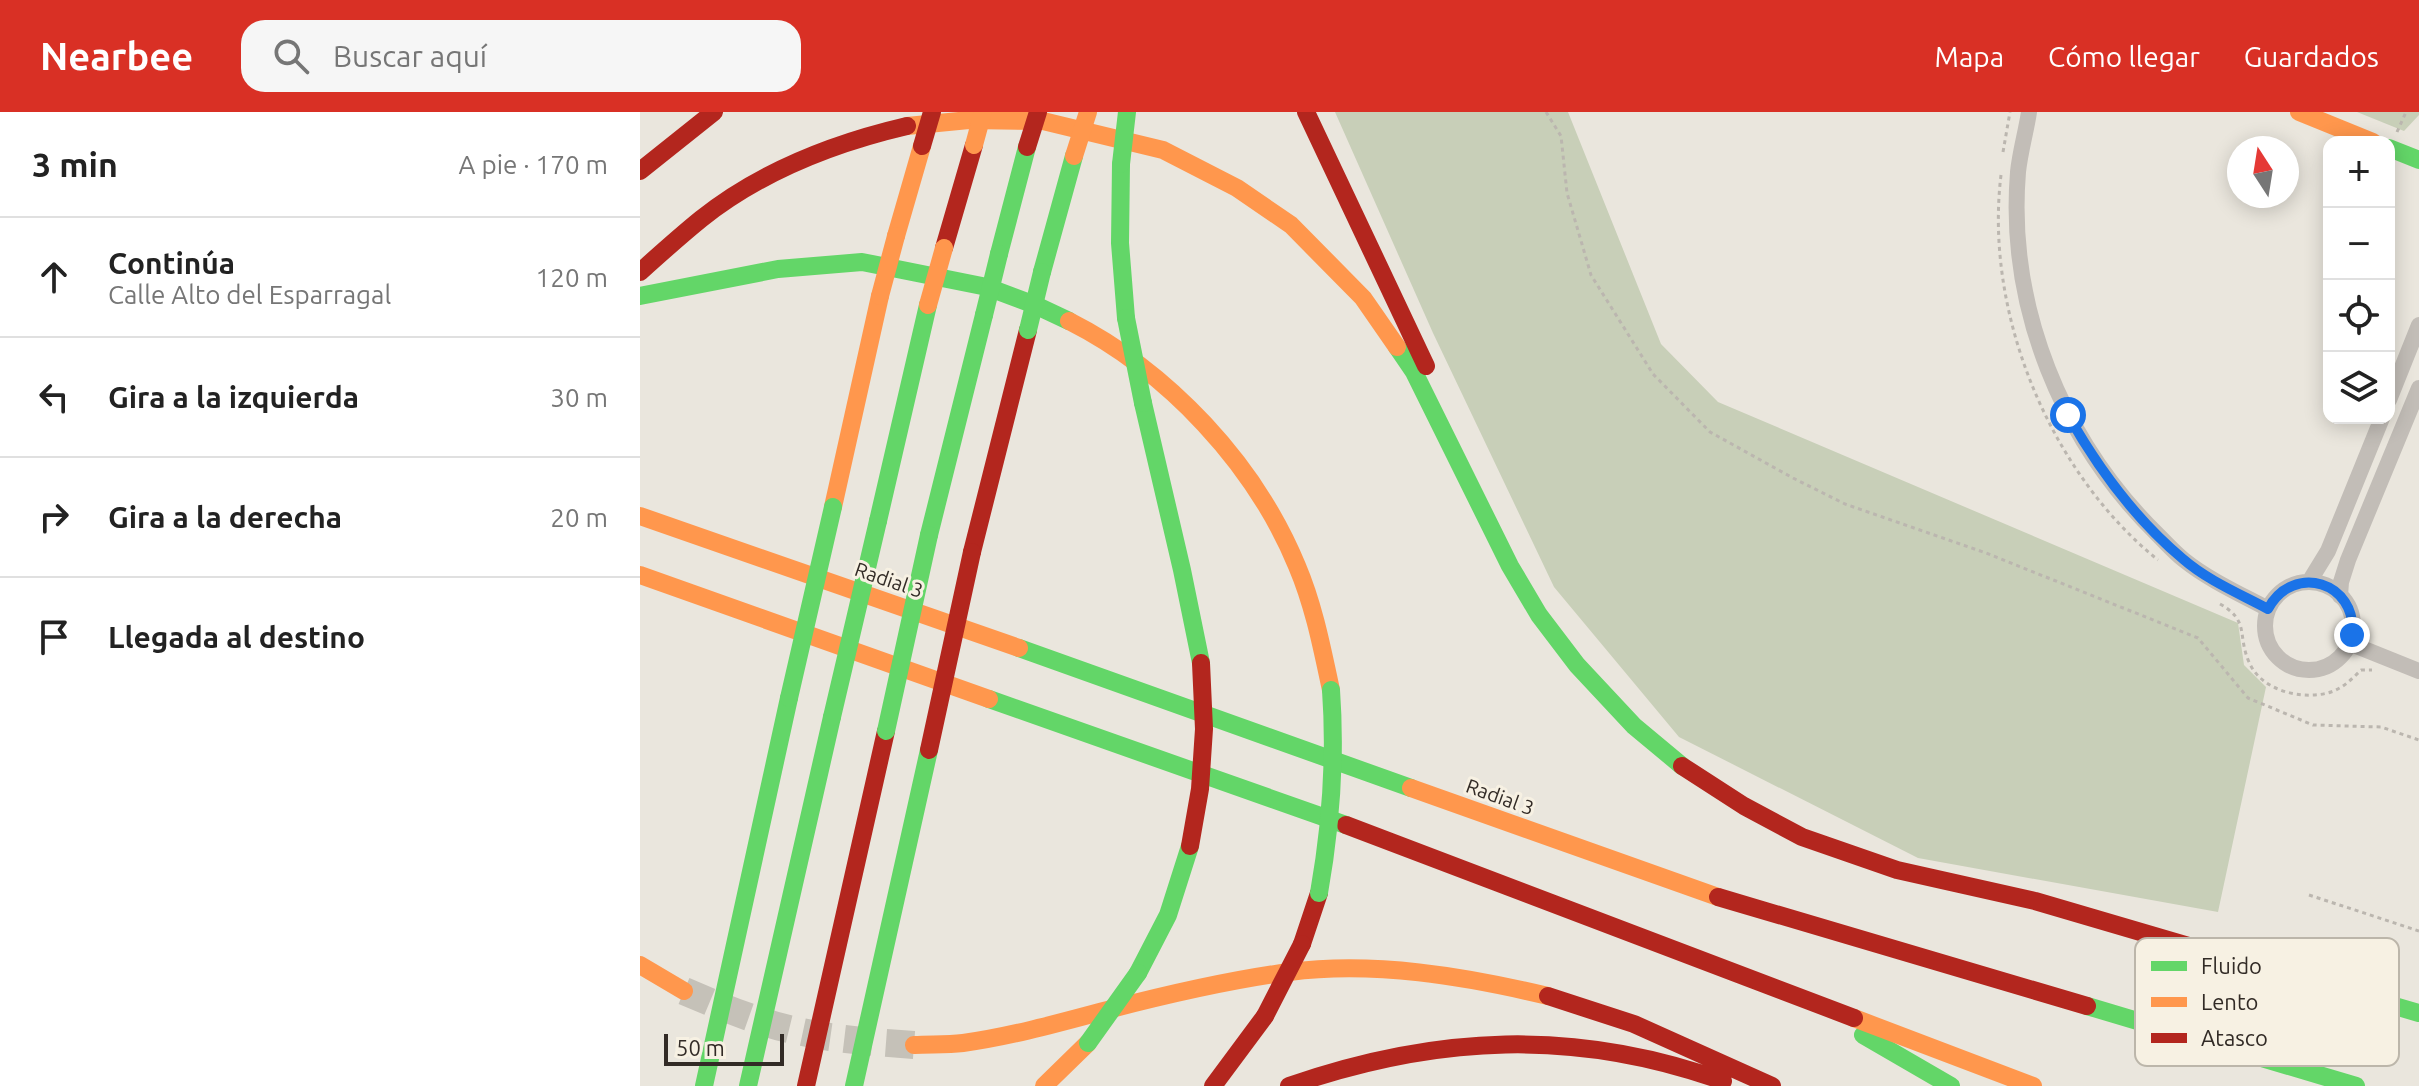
<!DOCTYPE html>
<html lang="es">
<meta charset="utf-8">
<style>
:root{--surface:#fff;--page:#f6f6f6;--text:#222;--muted:#767676;--line:#e0e0e0;--accent:#d93025}
body{margin:0;font-family:Ubuntu,sans-serif;background:var(--page);color:var(--text)}
.controls{position:absolute;right:24px;top:24px;display:grid;overflow:hidden;border-radius:16px;box-shadow:0 4px 20px #0003}
.controls button{width:72px;height:72px;display:grid;place-items:center;padding:0;border:0;border-bottom:2px solid var(--line);background:var(--surface);color:var(--text);font:40px sans-serif}
.compass{position:absolute;left:1587px;top:24px;width:72px;height:72px;border-radius:50%;background:var(--surface);box-shadow:0 4px 20px #0003;rotate:348deg}
.scale{position:absolute;left:24px;bottom:20px;width:120px;box-sizing:border-box;padding-left:8px;border:4px solid #322b26;border-top:0;font-size:22px;line-height:28px;white-space:nowrap;color:#322b26;-webkit-text-stroke:6px #f7f1e3;paint-order:stroke}
.stop{position:absolute;width:24px;height:24px;margin:-18px;border:6px solid #1a73e8;border-radius:50%;background:#fff}
.stop.end{background:#1a73e8;border-color:#fff;box-shadow:0 2px 8px #0008}
.list{margin:0;padding:0;list-style:none}
h2{display:flex;justify-content:space-between;align-items:center;height:104px;margin:0;padding:0 32px;font-size:34px}
h2 small{font-size:26px;font-weight:400;color:var(--muted)}
.list li{display:grid;grid-template-columns:52px 1fr auto;gap:24px;align-items:center;box-sizing:border-box;height:120px;padding:0 32px;border-top:2px solid var(--line)}
.list b{display:block;font-size:30px;white-space:nowrap}
.list p{margin:0;font-size:26px;white-space:nowrap;color:var(--muted)}
.list em{font-size:26px;font-style:normal;color:var(--muted)}
.icon{flex:none;width:44px;height:44px;fill:none;stroke:currentColor;stroke-width:2;stroke-linecap:round;stroke-linejoin:round}
.map{position:relative;flex:none;width:1779px;height:974px;overflow:hidden}
header{display:flex;align-items:center;gap:48px;box-sizing:border-box;height:112px;padding:0 40px;background:var(--accent);color:#fff}
header strong{font-size:38px}
nav{display:flex;gap:44px;margin-inline-start:auto;font-size:28px}
.search{width:560px;height:72px;background:var(--page);display:flex;align-items:center;gap:20px;box-sizing:border-box;padding:0 28px;border-radius:24px;color:var(--muted);font-size:30px}
main{display:flex}
aside{flex:1;background:var(--surface)}
.map>svg:first-child{display:block}
.green{fill:#c8cfb8}
.lines{fill:none;stroke-linecap:round;stroke-linejoin:round}
.highway-tunnel{stroke:#c5c1b8;stroke-width:28;stroke-dasharray:28 14;stroke-linecap:butt}
.path{stroke:#bbb6af;stroke-width:3;stroke-dasharray:4 4;stroke-linecap:butt}
.street{stroke:#c2bdb7;stroke-width:16}
.fast{stroke:#63d668;stroke-width:18}
.slow{stroke:#ff974d;stroke-width:18}
.jam{stroke:#b3261e;stroke-width:18}
.fast-bridge{stroke:#63d668;stroke-width:18}
.slow-bridge{stroke:#ff974d;stroke-width:18}
.jam-bridge{stroke:#b3261e;stroke-width:18}
.route{stroke:#1a73e8;stroke-width:10}
.labels{text-anchor:middle;stroke-width:6;stroke-linejoin:round;paint-order:stroke}
.street-label{font-size:20px;fill:#322b26;stroke:#f7f1e3}
.key{fill:#f7f1e3;stroke:#bcb6aa;stroke-width:2}
.key-label{font-size:22px;fill:#322b26}
</style>
<header>
<strong>Nearbee</strong>
<div class="search"><svg class="icon" aria-label="search" viewBox="0 0 24 24"><circle cx="10" cy="10" r="6"/><path d="M15 15l6 6"/></svg>Buscar aquí</div>
<nav><a>Mapa</a><a>Cómo llegar</a><a>Guardados</a></nav>
</header>
<main>
<aside>
<h2>3 min<small>A pie · 170 m</small></h2>
<ul class="list">
<li><svg class="icon" aria-label="ahead" viewBox="0 0 24 24"><path d="M12 20V5M6 11l6-6 6 6"/></svg><div><b>Continúa</b><p>Calle Alto del Esparragal</p></div><em>120 m</em></li>
<li><svg class="icon" aria-label="left" viewBox="0 0 24 24"><path d="M17 20v-9H6M10 6l-5 5 5 5"/></svg><div><b>Gira a la izquierda</b></div><em>30 m</em></li>
<li><svg class="icon" aria-label="right" viewBox="0 0 24 24"><path d="M7 20v-9h11M14 6l5 5-5 5"/></svg><div><b>Gira a la derecha</b></div><em>20 m</em></li>
<li><svg class="icon" aria-label="arrive" viewBox="0 0 24 24"><path d="M6 21V4h12l-3 4 3 4H6"/></svg><div><b>Llegada al destino</b></div></li>
</ul>
</aside>
<div class="map">
<svg width="1779" height="974" viewBox="0 0 1779 974">
<rect width="100%" height="100%" fill="#eae6dd"/>
<path class="green" d="M695 0H928L1021 232 1078 290 1598 511 1604 553 1626 575 1578 800 1278 746 1039 625 914 475 793 221Z
M1717 0H1779V3L1764 19Z"/>
<g class="lines">
<path class="highway-tunnel" d="M44 879C82 895 121 912 162 920 199 928 236 930 274 933"/>
<path class="path" d="M906 0 921 24 927 81 951 163 1013 262 1070 320 1153 366 1205 392 1346 441 1558 526 1608 586 1673 613 1741 615 1779 628
M1757 20 1766 0
M1363 40 1370 0
M1361 63C1344 201 1410 361 1518 448
M1580 492C1610 509 1597 523 1609 550 1621 579 1663 589 1691 580 1703 576 1712 567 1721 558H1732
M1669 783 1779 819"/>
<path class="street" d="M1389 0C1386 20 1380 40 1378 60 1367 195 1422 329 1518 423 1526 431 1535 441 1544 448 1569 468 1600 482 1628 497
M1749 288 1779 213
M1669 470 1688 439 1742 306
M1625 514a44 44 0 1 1 88 0a44 44 0 1 1-88 0Z
M1700 484 1701 470 1708 448 1779 276
M1709 531 1779 559"/>
<path class="fast" d="M1749 36 1779 48
M481 52 480 131 486 206
M359 142 387 35
M402 160 434 44
M0 184 138 157 222 150 347 175 395 193 429 209
M757 235 774 260 870 454 899 503 937 553 994 614 1042 654
M503 291 542 458 561 551
M238 409 288 193
M289 423 344 203
M379 536 771 676
M349 587 706 713
M1562 838 1779 901
M498 861 528 803 550 734
M1447 894 1716 974
M1223 923 1311 974
M64 974 149 586
M108 974 192 605
M214 974 289 638"/>
<path class="slow" d="M1659 0 1733 30
M267 14 329 8 403 9 523 38 597 76 651 113 723 186 757 235
M256 124 282 34
M429 209C528 259 615 352 657 454 674 494 682 536 691 578
M193 395 240 184
M0 404 379 536
M0 463 349 587
M771 676 1078 785
M0 853 44 879
M1214 906 1393 974
M274 933C290 932 306 933 323 931 373 924 422 910 471 897 529 882 589 868 649 860 734 849 824 864 908 884
M404 974 448 931"/>
<path class="jam" d="M666 0 786 254
M0 59 74 0
M304 136 334 33
M0 160C20 142 40 124 61 107 120 60 194 31 267 14
M332 440 388 218
M1042 654 1104 694 1162 725 1257 758 1395 789 1562 838
M706 713 1214 906
M1078 785 1447 894
M662 832 679 781
M908 884 994 912 1132 974
M166 974 246 619
M573 974 625 904
M649 974C796 923 935 916 1083 969"/>
<path class="fast-bridge" d="M481 52 487 0
M344 203 359 142
M486 206 503 291
M388 218 402 160
M149 586 193 395
M192 605 238 409
M246 619 289 423
M679 781C691 713 696 647 691 578
M448 931 498 861"/>
<path class="slow-bridge" d="M334 33 343 0
M434 44 448 0
M240 184 256 124
M288 193 304 136"/>
<path class="jam-bridge" d="M282 34 292 0
M387 35 398 0
M289 638 332 440
M550 734 560 677 564 617 561 551
M625 904 662 832"/>
</g>
<g class="lines">
<path class="route" d="M1428 303C1458 356 1495 407 1543 447 1567 468 1600 482 1628 497 1653 450 1718 470 1712 523"/>
</g>
<g class="labels">
<g class="street-label">
<text transform="translate(249 468) rotate(19)" y="7">Radial 3</text>
<text transform="translate(860 685) rotate(20)" y="7">Radial 3</text>
</g>
</g>
<rect x="1495" y="826" width="264" height="128" rx="12" class="key"/>
<rect x="1511" y="849" width="36" height="10" fill="#63d668"/>
<rect x="1511" y="885" width="36" height="10" fill="#ff974d"/>
<rect x="1511" y="921" width="36" height="10" fill="#b3261e"/>
<g class="key-label">
<text x="1561" y="862">Fluido</text>
<text x="1561" y="898">Lento</text>
<text x="1561" y="934">Atasco</text>
</g>
</svg>
<div class="controls">
<button>+</button>
<button>−</button>
<button><svg class="icon" aria-label="locate" viewBox="0 0 24 24"><circle cx="12" cy="12" r="6"/><path d="M12 2v4M12 18v4M2 12h4M18 12h4"/></svg></button>
<button><svg class="icon" aria-label="layers" viewBox="0 0 24 24"><path d="M12 4l9 5-9 5-9-5zM3 14l9 5 9-5"/></svg></button>
</div>
<svg class="compass" viewBox="-18 -18 36 36"><path d="M0-13l5 13h-10z" fill="#e53935"/><path d="M0 13l5-13h-10z" fill="#767676"/></svg>
<div class="scale">50 m</div>
<div class="stop" style="left:1428px;top:303px"></div>
<div class="stop end" style="left:1712px;top:523px"></div>
</div>
</main>
